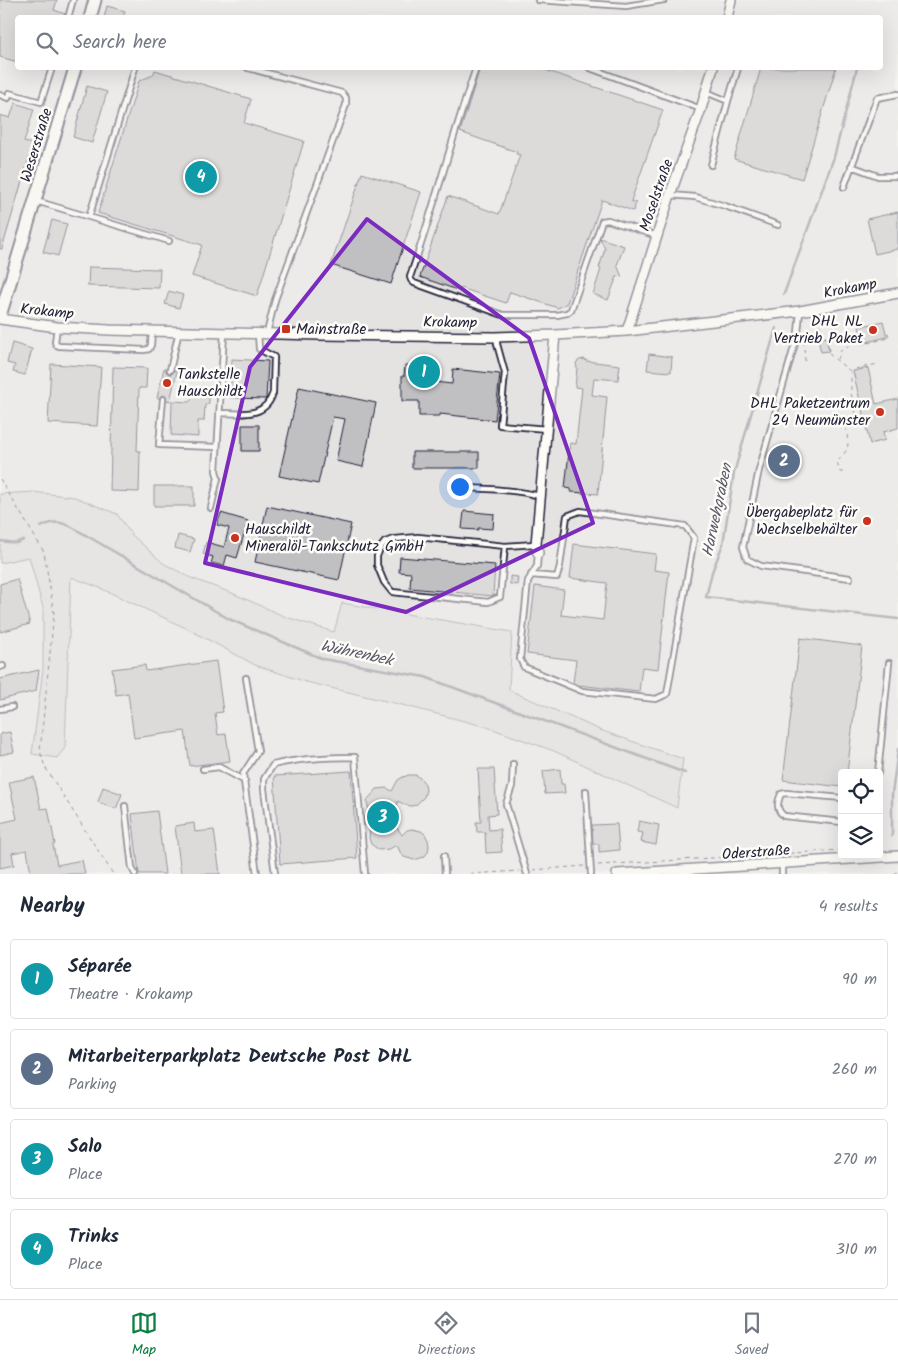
<!DOCTYPE html>
<meta charset="utf-8">
<style>
:root{--surface:#fff;--page:#f2f2f3;--text:#1f2937;--muted:#747a83;--line:#e0e1e3;--accent:#0b8043}
body{margin:0;font-family:Kalam,sans-serif;background:var(--page);color:var(--text)}
.controls{position:absolute;right:15px;bottom:15px;display:grid;overflow:hidden;border-radius:5px;box-shadow:0 5px 20px #0002}
.controls button{width:45px;height:45px;display:grid;place-items:center;padding:0;border:0;border-bottom:1px solid var(--line);background:var(--surface);color:var(--text);font:25px sans-serif}
.you{position:absolute;left:459px;top:486px;width:18px;height:18px;margin:-12px;border:4px solid #fff;border-radius:50%;background:#1a73e8;box-shadow:0 0 0 8px #1a73e833}
.badge{display:grid;place-items:center;width:32px;height:32px;border-radius:50%;background:var(--accent);color:#fff;font-size:16px;font-weight:700}
.pin{position:absolute;translate:-50% -50%;border:2px solid #fff;box-shadow:0 1px 5px #0006}
.list{margin:0;padding:0;list-style:none}
h2{display:flex;justify-content:space-between;align-items:center;height:65px;margin:0;padding:0 20px;font-size:21px}
h2 small{font-size:16px;font-weight:400;color:var(--muted)}
.list li{display:grid;grid-template-columns:32px 1fr auto;gap:15px;align-items:center;box-sizing:border-box;height:80px;margin:0 10px 10px;padding:0 10px;border:1px solid var(--line);border-radius:5px}
.list b{display:block;font-size:19px;white-space:nowrap}
.list p{margin:0;font-size:16px;white-space:nowrap;color:var(--muted)}
.list em{font-size:16px;font-style:normal;color:var(--muted)}
.icon{flex:none;width:28px;height:28px;fill:none;stroke:currentColor;stroke-width:2;stroke-linecap:round;stroke-linejoin:round}
.map{position:relative;flex:none;width:898px;height:874px;overflow:hidden}
.search{position:absolute;background:var(--surface);box-shadow:0 5px 20px #0002;left:15px;right:15px;top:15px;height:55px;display:flex;align-items:center;gap:12px;box-sizing:border-box;padding:0 18px;border-radius:5px;color:var(--muted);font-size:19px}
.sheet{height:425px;background:var(--surface)}
nav{display:flex;justify-content:space-around;align-items:center;box-sizing:border-box;height:70px;border-top:1px solid var(--line);background:var(--surface);font-size:14px;color:var(--muted)}
nav a{display:grid;justify-items:center;gap:2px}
nav .on{color:var(--accent)}
.map>svg:first-child{display:block}
.built{fill:#e4e3e2;fill-rule:evenodd}
.green{fill:#d5d4d5;stroke:#7c7b88}
.lines{fill:none;stroke-linecap:round;stroke-linejoin:round}
.stream{stroke:#757582;stroke-width:2.5}
.building{fill:#c0bfc2;stroke:#22223b}
.lane-casing{stroke:#22223b;stroke-width:8}
.street-casing{stroke:#22223b;stroke-width:12}
.secondary-casing{stroke:#22223b;stroke-width:15}
.path{stroke:#22223b;stroke-width:1;stroke-dasharray:4 4;stroke-linecap:butt}
.lane{stroke:#fdfcf7;stroke-width:4.5}
.street{stroke:#fdfcf7;stroke-width:9}
.secondary{stroke:#fdfcf7;stroke-width:11}
.marked{fill:none;stroke:#7b2cbf;stroke-width:4;stroke-linejoin:round}
.poi-dot{fill:#c8321e;stroke:#fdfcf7;stroke-width:2}
.labels{text-anchor:middle;stroke-width:5;stroke-linejoin:round;paint-order:stroke}
.street-label{font-size:15px;fill:#22223b;stroke:#fdfcf7}
.poi-label{font-size:15px;fill:#22223b;stroke:#fdfcf7;text-anchor:end}
.water-label{font-size:16px;font-style:italic;fill:#59596b;stroke:#fdfcf7}
</style>
<div class="map">
<svg width="898" height="874" viewBox="0 0 898 874">
<rect width="100%" height="100%" fill="#f4f3ef"/>
<filter id="ink" filterUnits="userSpaceOnUse"><feTurbulence type="fractalNoise" baseFrequency=".02" numOctaves="2"/><feDisplacementMap in="SourceGraphic" scale="10" xChannelSelector="R" yChannelSelector="G"/><feConvolveMatrix kernelMatrix="1 2 1 2 8 2 1 2 1" color-interpolation-filters="sRGB"/></filter>
<g filter="url(#ink)">
<path class="built" d="M0 0H898V874H0ZM18 18H880V68H18ZM842 773H879V855H842Z"/>
<path class="green" d="M33 492 75 497 117 514 132 535 163 563 191 578 232 593 286 617 334 632 342 603 512 632 509 690 600 730 683 759 677 808 554 751 487 727 402 705 306 682 255 665 188 629 100 588 71 577 65 748 57 758 32 754 43 669V608L29 557 0 563V494Z"/>
<g class="lines">
<path class="stream" d="M784 294 834 157 857 68
M776 328 734 473 723 544 712 572 706 597 898 619
M41 527C52 521 60 521 72 527L229 619 323 659 425 677 685 773
M0 541 16 543 23 540
M892 836V794L898 749
M896 873V874"/>
</g>
<path class="building" d="M0 0H57L54 10 65 14 64 18H18V62L0 57Z
M107 6 125 11 123 18H104Z
M480 68H539L663 110 631 201 636 203 633 211 602 200 567 303 558 308 510 292 506 303 461 288 460 291 420 277 448 196 499 214 520 155 516 154 517 152 460 132Z
M761 68H836L802 179 734 159Z
M155 70 251 99 244 123 304 141 257 296 192 276 202 245 98 213 139 81 153 75Z
M87 86 107 92 92 143 73 137Z
M15 103 34 109 24 142 33 144 2 249H0V115L10 118Z
M362 173 421 192 391 284 331 265Z
M898 212V249L875 254 867 219Z
M52 220 67 224 58 256 43 252Z
M600 238 624 246 617 265 622 277 617 276 608 300 593 294 601 269 599 268 605 249Z
M89 267 160 269 159 288 88 286Z
M169 291 183 295 179 308 165 304Z
M883 321 887 337 863 343 859 327Z
M826 337 829 351 821 352 818 339Z
M12 343 32 349 25 375 13 372 15 365 7 363Z
M649 354 672 357 671 372 647 370Z
M232 359 268 361 266 399 230 398Z
M585 359 586 361 620 365 618 380 594 378 592 395 607 397 598 494 571 492V489L565 488 570 443 576 444 582 388 575 387 577 368 576 363 579 360Z
M51 364 101 367 97 426 48 423Z
M405 365 434 366V382L452 384 453 369 500 374 495 420 440 414V416H419V401H402V376H404Z
M113 367 147 368 146 388H139L137 451H140L139 492 110 491Z
M164 368 166 369V372L169 374H172L174 370 177 371 170 401 167 400 166 397 164 395 161 396 159 398H157Z
M868 368 876 404 898 399V428L883 432 885 440 870 444 853 371Z
M299 387 376 403 363 467 336 461 345 419 333 417 318 484 279 476Z
M200 391H206L209 394V403L205 405 204 421H198V437L171 435 172 401 189 402Z
M242 425H259V451H242Z
M412 452H479V468H412Z
M154 486H194V506H154Z
M267 506 351 524 339 580 255 562Z
M464 511 494 514 493 529 478 528V530L462 529Z
M221 513 248 521 237 558 227 555 224 566 211 563 213 557 203 554 206 542 224 547 229 528 217 525Z
M178 535 194 539 190 552 175 548Z
M574 544 656 554 654 570 669 572 658 669 642 667 639 692 578 685 573 683 576 660 527 654 535 586 564 590 561 615 603 620 607 583 570 578Z
M400 557 495 565 493 596 410 588 411 573 399 572Z
M510 576 518 577 517 585 510 584Z
M17 579 30 624 0 632V584Z
M800 638 862 646 847 773H842V787L783 780Z
M216 661 223 712 215 713 218 735 226 734 230 761 190 766 185 731 134 738 128 693 116 695 112 669 145 665 146 671Z
M39 670 36 691 0 700V679Z
M10 732 14 752 0 755V734Z
M478 769H494L497 814 488 815 489 830 500 829 502 852 486 853 485 832H477L476 822H481Z
M560 769 561 784H564L565 793 545 794 543 771Z
M351 771 357 858 280 864 274 776Z
M409 775H416L421 779 425 784 426 790 424 797 416 805 411 806 405 805 398 801 396 812 390 819 396 826 402 835 407 830 412 829 421 831 425 834 428 840 429 846 428 852 424 857 414 860 404 857 400 852 397 845 389 849 379 850 371 844 369 838 370 830 372 825 378 821 370 813 367 803 368 799 377 789 387 788 392 791 398 780 403 777Z
M34 777 41 809 48 808 55 844 53 845 57 865 82 860 85 874H31L27 850 12 853 14 865 0 868V823L17 819 9 782Z
M103 787 122 794 116 809 98 802Z
M157 811 165 874H139L132 814Z
M639 821 659 825 656 845 641 842 643 833 637 832Z
M194 823 195 832 214 830 220 874H181L175 826Z
M617 824 619 850 599 852V844H593L592 825Z"/>
<g class="lines">
<g class="lane-casing">
<path id="lane" d="M538 0 626 6 664 0
M68 18 73 0
M248 68 342 93 346 98V105L275 300 267 333
M476 68C452 137 434 208 410 277L411 280 414 283 503 315H557L567 313 571 310 602 221 608 220 657 236
M590 68 701 109
M706 94H711L728 101 711 165
M0 95 8 98 9 93 41 102 52 68
M728 101 738 68
M851 166 878 176H898
M844 187 877 98 898 94
M670 195 695 197 725 206 778 225
M36 201 169 241
M89 217 135 68
M800 311 798 333 759 470 743 547 747 559 761 566 850 578
M57 327 55 342 56 345 59 346 144 350 149 349 151 345 152 331
M497 336V344L505 373 500 425 547 429
M170 370 179 331
M163 399 159 445 217 447
M219 413C240 413 265 419 273 393L274 357 259 349 258 333
M466 488C492 489 516 490 540 496
M211 508 218 478 216 471 224 333
M505 546 500 597 488 602 392 592 384 582 377 565V556L381 547 385 542 395 539 418 537 505 546 536 544
M531 575 557 577 560 566 567 516 580 511 685 526 694 538 667 694 656 699 582 691 524 667 520 659 528 581 537 566 538 553
M0 667 3 666
M246 678 258 751 243 774 257 874
M0 709 12 707
M513 764 512 786 506 804 527 874
M203 769 219 767 245 781
M878 773 889 663
M586 791 591 874
M842 798 786 793 781 794C777 803 776 810 784 816L842 822
M125 806 132 868 135 874
M444 856 445 874
M782 864V874
M275 874 264 789V779L273 765C300 758 327 757 355 757L365 874"/>
</g>
<g class="street-casing">
<path id="street" d="M727 18 731 0
M0 319 57 327 109 330 319 335 495 337 555 335 627 331 800 311 898 293
M627 331 670 195 701 109 713 68
M538 553 536 544 555 335
M617 874 898 856"/>
</g>
<g class="secondary-casing">
<path id="secondary" d="M90 18 95 0
M0 316 75 68"/>
</g>
<path class="path" d="M818 317 822 335 826 336 830 355 850 371
M837 359 840 355 841 350 858 341 863 344 889 338 888 333 886 334
M805 361 804 344 806 337 821 335
M865 421 858 422 851 393V372L855 369 878 364
M843 472H840L837 462C851 447 849 445 845 425L857 423
M0 479 44 552 54 613 40 751 45 767 113 874
M598 865 842 850
M533 870 584 866
M470 874 519 871"/>
<use href="#lane" class="lane"/>
<use href="#street" class="street"/>
<use href="#secondary" class="secondary"/>
</g>
</g>
<path d="M0 0H898V874H0ZM367 219 529 338 593 523 406 612 205 563 250 367Z" fill="#f4f3ef" fill-opacity=".55" fill-rule="evenodd"/>
<path class="marked" d="M367 219 529 338 593 523 406 612 205 563 250 367Z"/>
<g class="poi-dot">
<rect x="281" y="324" width="10" height="10" rx="2.5"/>
<circle cx="873" cy="330" r="5"/>
<circle cx="167" cy="383" r="5"/>
<circle cx="880" cy="412" r="5"/>
<circle cx="867" cy="521" r="5"/>
<circle cx="235" cy="538" r="5"/>
</g>
<g class="labels">
<g class="street-label">
<text transform="translate(36 145) rotate(-73)" y="5">Weserstraße</text>
<text transform="translate(656 195) rotate(-71)" y="5">Moselstraße</text>
<text transform="translate(850 288) rotate(-11)" y="5">Krokamp</text>
<text transform="translate(47 311) rotate(6)" y="5">Krokamp</text>
<text transform="translate(450 322) rotate(1)" y="5">Krokamp</text>
<text transform="translate(756 852) rotate(-4)" y="5">Oderstraße</text>
</g>
<g class="poi-label">
<text x="863" y="326">DHL NL<tspan x="863" dy="17">Vertrieb Paket</tspan></text>
<text x="296" y="334" text-anchor="start">Mainstraße</text>
<text x="177" y="379" text-anchor="start">Tankstelle<tspan x="177" dy="17">Hauschildt</tspan></text>
<text x="870" y="408">DHL Paketzentrum<tspan x="870" dy="17">24 Neumünster</tspan></text>
<text x="857" y="517">Übergabeplatz für<tspan x="857" dy="17">Wechselbehälter</tspan></text>
<text x="245" y="534" text-anchor="start">Hauschildt<tspan x="245" dy="17">Mineralöl-Tankschutz GmbH</tspan></text>
</g>
<g class="water-label">
<text transform="translate(716 510) rotate(-78)" y="6">Harwehgraben</text>
<text transform="translate(357 652) rotate(12)" y="6">Wührenbek</text>
</g>
</g>
</svg>
<div class="controls">
<button><svg class="icon" aria-label="locate" viewBox="0 0 24 24"><circle cx="12" cy="12" r="6"/><path d="M12 2v4M12 18v4M2 12h4M18 12h4"/></svg></button>
<button><svg class="icon" aria-label="layers" viewBox="0 0 24 24"><path d="M12 4l9 5-9 5-9-5zM3 14l9 5 9-5"/></svg></button>
</div>
<div class="you"></div>
<div class="pin badge" style="left:424px;top:372px;background:#0f9aa8">1</div>
<div class="pin badge" style="left:784px;top:461px;background:#5c6f8a">2</div>
<div class="pin badge" style="left:383px;top:817px;background:#0f9aa8">3</div>
<div class="pin badge" style="left:201px;top:177px;background:#0f9aa8">4</div>
<div class="search"><svg class="icon" aria-label="search" viewBox="0 0 24 24"><circle cx="10" cy="10" r="6"/><path d="M15 15l6 6"/></svg>Search here</div>
</div>
<section class="sheet">
<h2>Nearby<small>4 results</small></h2>
<ul class="list">
<li><span class="badge" style="background:#0f9aa8">1</span><div><b>Séparée</b><p>Theatre · Krokamp</p></div><em>90 m</em></li>
<li><span class="badge" style="background:#5c6f8a">2</span><div><b>Mitarbeiterparkplatz Deutsche Post DHL</b><p>Parking</p></div><em>260 m</em></li>
<li><span class="badge" style="background:#0f9aa8">3</span><div><b>Salo</b><p>Place</p></div><em>270 m</em></li>
<li><span class="badge" style="background:#0f9aa8">4</span><div><b>Trinks</b><p>Place</p></div><em>310 m</em></li>
</ul>
</section>
<nav>
<a class="on"><svg class="icon" aria-label="map" viewBox="0 0 24 24"><path d="M3 6l6-2 6 2 6-2v14l-6 2-6-2-6 2zM9 4v14M15 6v14"/></svg>Map</a>
<a><svg class="icon" aria-label="directions" viewBox="0 0 24 24"><path d="M12 3l9 9-9 9-9-9zM9 14v-3h6M13 9l2 2-2 2"/></svg>Directions</a>
<a><svg class="icon" aria-label="saved" viewBox="0 0 24 24"><path d="M7 4h10v16l-5-4-5 4z"/></svg>Saved</a>
</nav>
